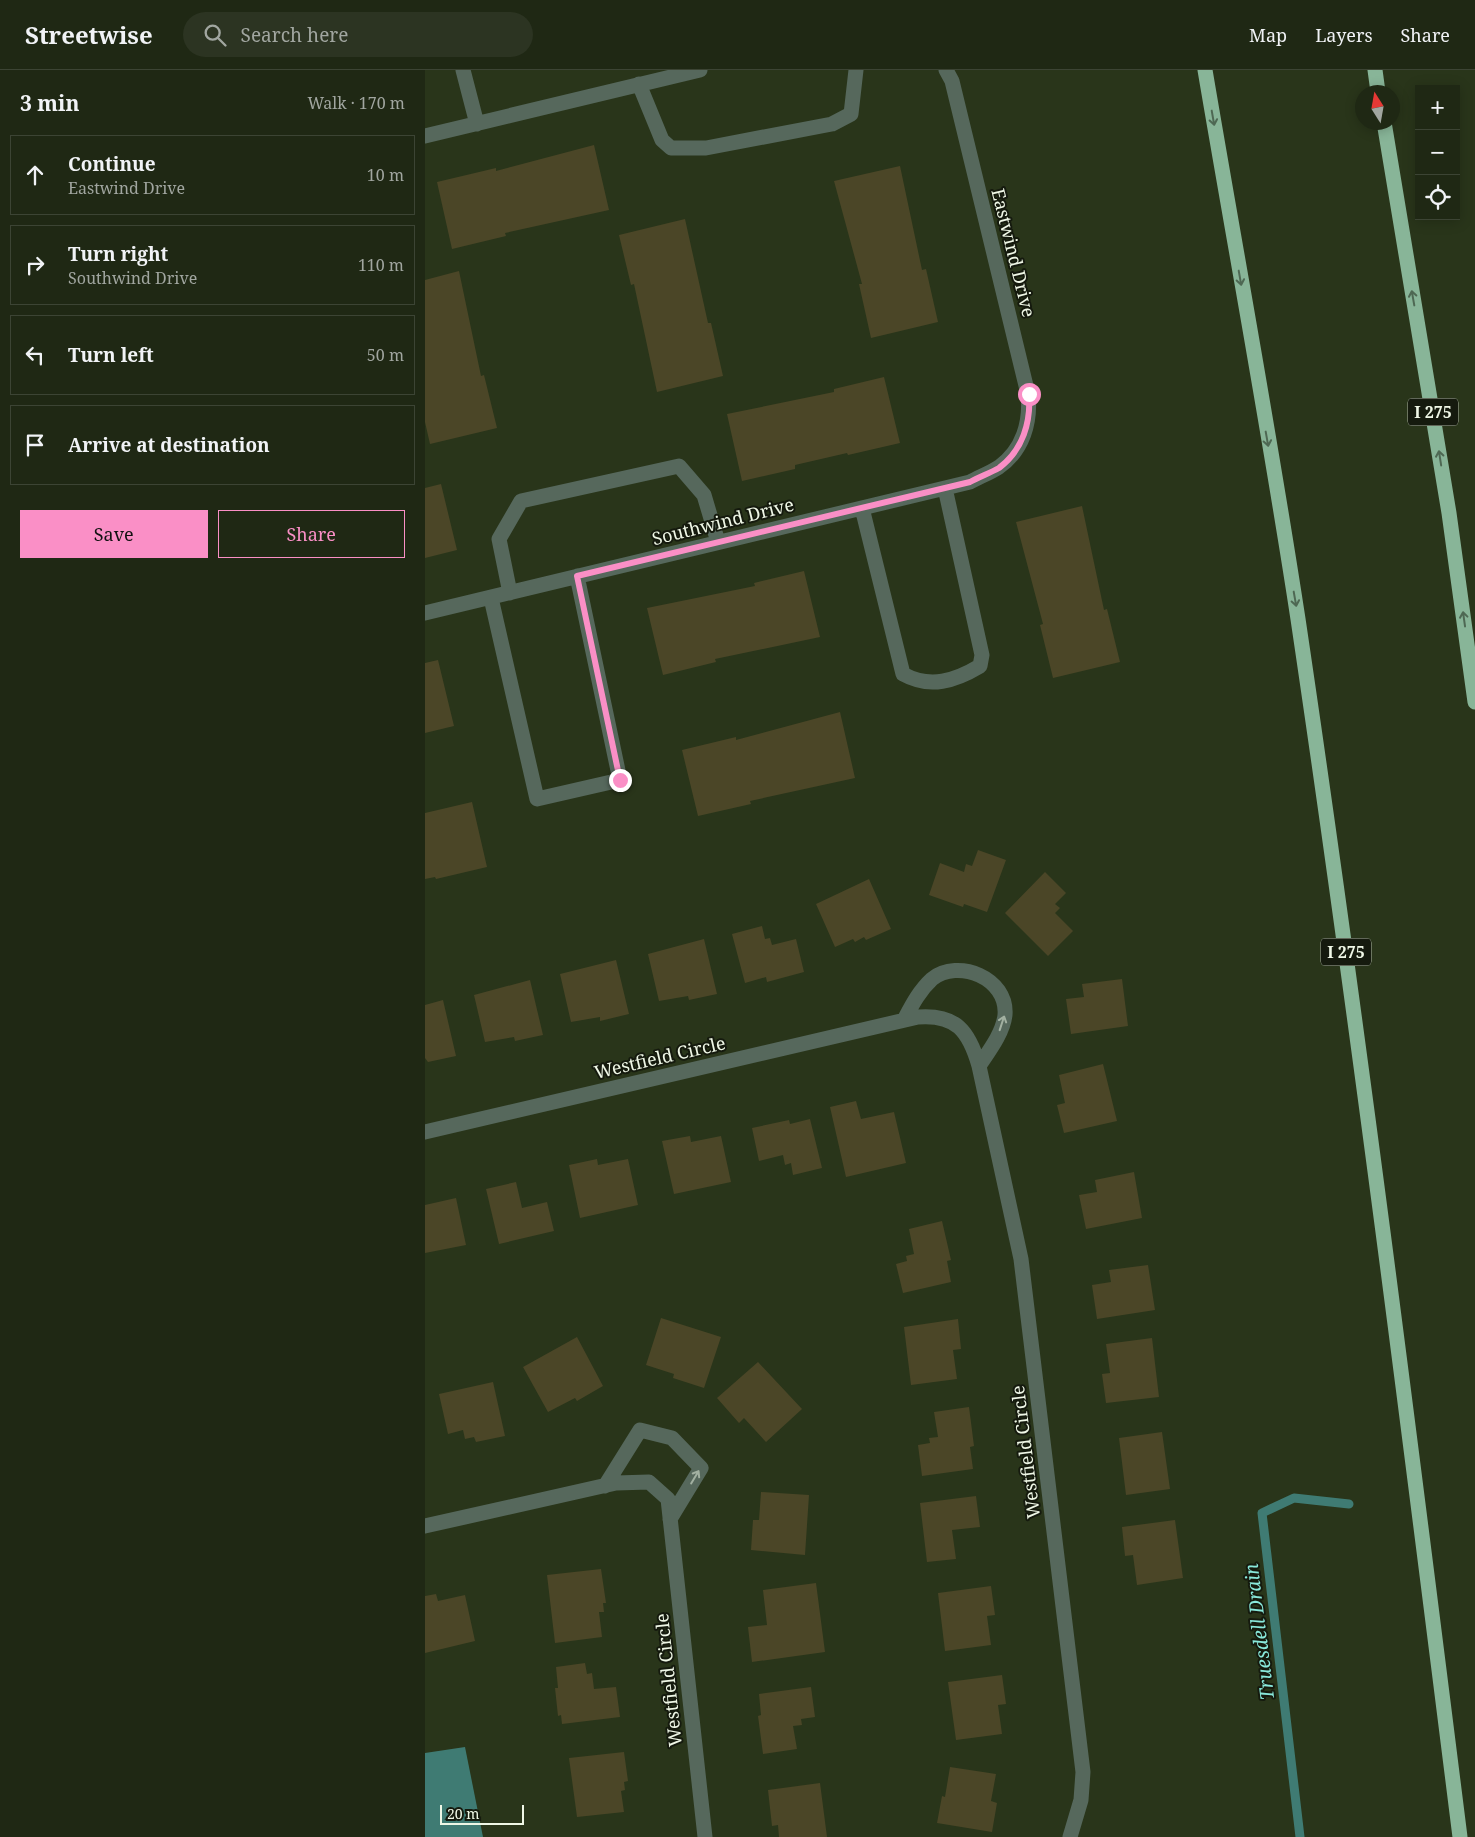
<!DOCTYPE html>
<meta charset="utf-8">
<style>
:root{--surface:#1f2814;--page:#2c3422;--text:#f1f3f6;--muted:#a1a6a0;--line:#3c4434;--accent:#fa8fc6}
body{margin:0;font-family:"Noto Serif",serif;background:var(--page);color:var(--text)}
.controls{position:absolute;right:15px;top:15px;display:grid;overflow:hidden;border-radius:0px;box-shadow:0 2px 12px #0003}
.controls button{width:45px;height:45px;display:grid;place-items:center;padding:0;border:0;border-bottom:1px solid var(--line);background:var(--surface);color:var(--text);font:25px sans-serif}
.compass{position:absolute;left:930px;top:15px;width:45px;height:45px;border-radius:50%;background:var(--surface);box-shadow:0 2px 12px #0003;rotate:349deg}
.scale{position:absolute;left:15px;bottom:12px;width:84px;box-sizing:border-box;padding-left:5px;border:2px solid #eff7e6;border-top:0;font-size:14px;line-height:18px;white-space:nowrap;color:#eff7e6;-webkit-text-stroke:4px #151a0e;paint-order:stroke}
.stop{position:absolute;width:15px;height:15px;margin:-11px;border:4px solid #fa8fc6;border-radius:50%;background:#fff}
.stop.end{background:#fa8fc6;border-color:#fff;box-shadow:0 1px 5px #0008}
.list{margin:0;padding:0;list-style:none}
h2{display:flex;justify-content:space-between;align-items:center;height:65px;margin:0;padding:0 20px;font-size:21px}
h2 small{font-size:16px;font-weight:400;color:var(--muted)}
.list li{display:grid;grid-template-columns:32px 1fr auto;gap:15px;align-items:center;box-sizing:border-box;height:80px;margin:0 10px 10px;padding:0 10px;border:1px solid var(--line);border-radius:0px}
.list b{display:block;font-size:19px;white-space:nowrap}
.list p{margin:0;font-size:16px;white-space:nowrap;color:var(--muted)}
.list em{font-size:16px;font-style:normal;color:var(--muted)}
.actions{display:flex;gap:10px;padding:15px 20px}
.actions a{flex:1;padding:11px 0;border:1px solid var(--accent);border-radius:0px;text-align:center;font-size:18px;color:var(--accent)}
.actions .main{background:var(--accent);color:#111}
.icon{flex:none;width:28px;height:28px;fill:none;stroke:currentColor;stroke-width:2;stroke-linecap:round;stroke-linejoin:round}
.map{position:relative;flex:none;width:1050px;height:1767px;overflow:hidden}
header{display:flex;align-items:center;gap:30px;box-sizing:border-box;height:70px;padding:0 25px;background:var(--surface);border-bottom:1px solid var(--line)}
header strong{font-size:24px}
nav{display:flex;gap:28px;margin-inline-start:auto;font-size:18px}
.search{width:350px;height:45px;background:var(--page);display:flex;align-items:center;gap:12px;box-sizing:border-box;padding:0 18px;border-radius:28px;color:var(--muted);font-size:19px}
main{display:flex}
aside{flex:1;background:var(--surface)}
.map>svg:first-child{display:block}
.water{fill:#3f7b73}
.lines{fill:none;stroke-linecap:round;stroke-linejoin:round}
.stream{stroke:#3f7b73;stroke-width:9}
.building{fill:#4b4627}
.minor{stroke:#56685c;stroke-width:15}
.highway{stroke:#88b598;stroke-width:15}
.oneway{stroke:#4e6853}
.oneway2{stroke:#a2b0a1}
.route{stroke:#fa8fc6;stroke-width:6}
.labels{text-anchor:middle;stroke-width:4;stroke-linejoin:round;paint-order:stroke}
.shield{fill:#151a0e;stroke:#aeb5a5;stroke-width:1}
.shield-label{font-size:16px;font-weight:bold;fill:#eff7e6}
.street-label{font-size:18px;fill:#eff7e6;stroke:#151a0e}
.water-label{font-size:19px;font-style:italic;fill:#89e9db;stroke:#151a0e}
</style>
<header>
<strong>Streetwise</strong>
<div class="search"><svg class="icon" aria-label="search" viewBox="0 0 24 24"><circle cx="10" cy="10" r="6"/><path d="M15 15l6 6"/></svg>Search here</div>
<nav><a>Map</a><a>Layers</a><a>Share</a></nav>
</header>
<main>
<aside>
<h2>3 min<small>Walk · 170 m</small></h2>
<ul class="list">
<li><svg class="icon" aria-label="ahead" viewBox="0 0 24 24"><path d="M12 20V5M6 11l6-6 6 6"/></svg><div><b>Continue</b><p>Eastwind Drive</p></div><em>10 m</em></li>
<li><svg class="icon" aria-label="right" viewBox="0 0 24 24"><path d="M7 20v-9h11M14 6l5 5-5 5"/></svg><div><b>Turn right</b><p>Southwind Drive</p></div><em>110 m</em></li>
<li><svg class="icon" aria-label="left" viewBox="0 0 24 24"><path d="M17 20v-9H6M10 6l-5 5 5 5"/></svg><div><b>Turn left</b></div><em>50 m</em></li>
<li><svg class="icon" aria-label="arrive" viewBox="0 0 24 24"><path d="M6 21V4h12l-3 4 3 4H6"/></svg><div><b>Arrive at destination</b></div></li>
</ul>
<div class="actions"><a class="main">Save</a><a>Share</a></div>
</aside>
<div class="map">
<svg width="1050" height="1767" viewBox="0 0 1050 1767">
<rect width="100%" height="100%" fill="#29351a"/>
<path class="water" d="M40 1677 58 1767H0V1683Z"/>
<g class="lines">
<path class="stream" d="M875 1767 837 1443 869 1428 924 1434"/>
</g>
<path class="building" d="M169 75 184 140 80 163 81 166 27 179 12 112 71 98V101Z
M475 96 497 200 501 199 513 252 446 268 434 214H437L409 111Z
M260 149 283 253H286L298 306 232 322 209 214 206 215 194 165Z
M34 201 56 306 59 305 72 358 5 374 0 352V210Z
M459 307 475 373 423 385 422 383 370 395V399L317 411 302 344 409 322V319Z
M16 414 32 480 0 488V418Z
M657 436 679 540 682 539 695 592 628 608 615 555 618 554 591 452Z
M379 501 395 567 290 589 291 592 238 605 222 538 330 516 329 513Z
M13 590 29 656 0 663V593Z
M415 642 430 708 325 731 326 734 273 746 257 680 311 667V670Z
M47 732 62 797 11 809 10 807 0 809V743Z
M553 780 581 790 562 842 539 834 538 837 504 825 515 793 539 802 541 794 547 796Z
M620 802 641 823 630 834 635 838 630 843 648 861 623 886 580 843Z
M444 809 466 859 441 870 439 867 430 872 428 869 410 877 391 834Z
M337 856 340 869 345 868 347 875 371 869 379 902 342 912 341 907 320 913 307 864Z
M279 869 292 924 264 930 263 926 234 931 223 884Z
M191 890 204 944 175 951V947L146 952 135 904Z
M697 909 703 956 646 964 641 929 659 927 657 914Z
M105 910 118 965 90 971 89 967 60 972 49 925Z
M18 930 31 986 3 992 0 988V935Z
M678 994 692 1051 639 1063 632 1035 640 1033 634 1005Z
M431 1031 436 1049 469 1042 481 1093 421 1107 405 1037Z
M385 1049 397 1098 368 1105 366 1093 360 1095 358 1085 334 1091 327 1058 364 1050 365 1054Z
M265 1066 266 1072 296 1066 306 1112 249 1124 237 1071Z
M172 1089 173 1095 203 1089 213 1135 155 1148 144 1095Z
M709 1102 717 1148 661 1159 654 1125 672 1122 670 1110Z
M91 1112 97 1138 122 1132 129 1161 74 1174 61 1119Z
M31 1128 41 1175 0 1183V1135Z
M517 1151 526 1190 522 1191 526 1212 478 1223 471 1194 482 1191 481 1186 489 1184 484 1159Z
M723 1195 730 1240 672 1249 667 1215 686 1212 684 1200Z
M236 1248 296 1267 279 1318 248 1308 249 1304 221 1295Z
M533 1249 536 1279 528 1280 532 1309 486 1315 479 1257Z
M152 1267 178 1316 152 1331 150 1328 123 1342 98 1297Z
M727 1268 734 1327 681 1333 677 1304 685 1303 681 1274Z
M333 1292 377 1339 341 1372 319 1348 314 1353 292 1328Z
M68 1312 80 1366 51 1372 49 1367 40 1369 38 1360 23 1364 14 1324Z
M544 1337 549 1376 545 1377 548 1399 497 1406 493 1375 505 1373 504 1368 513 1367 509 1342Z
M737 1362 745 1419 701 1425 694 1368Z
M336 1422 384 1425 380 1485 326 1480 328 1450H334Z
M551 1426 555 1457 527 1460 531 1489 502 1492 495 1433Z
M750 1450 758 1508 712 1515 708 1485 700 1486 697 1457Z
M176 1499 181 1533H178L179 1542H174L177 1567 130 1573 122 1505Z
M391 1513 400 1582 327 1592 323 1557 342 1555 338 1520Z
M566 1516 570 1545 562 1546 566 1575 520 1581 513 1523Z
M11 1524 13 1531 40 1525 50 1571 0 1583V1526Z
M160 1593 162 1604 167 1603 169 1619 191 1617 195 1647 137 1654 136 1645 133 1646 130 1618H133L131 1597Z
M577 1605 581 1634 573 1635 577 1664 531 1670 523 1612Z
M386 1617 390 1647 376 1649 377 1655 368 1656 372 1679 338 1684 333 1646 336 1645 334 1624Z
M199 1682 203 1711 199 1712 200 1720 196 1721 199 1742 152 1747 144 1688Z
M525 1697 571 1704 566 1731 572 1733 567 1762 512 1753 517 1726 520 1727Z
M395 1713 402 1767H354L353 1755 347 1756 343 1720Z"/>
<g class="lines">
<path class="minor" d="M38 0 52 54
M214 14 237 70 246 78H281L407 54 426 44 431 0
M0 66 275 0
M437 438 478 604C505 619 530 611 555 596L557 585 520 418
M85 523 74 469 96 431 254 396 279 425 293 472
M66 528 112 729 195 710 152 506
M0 543 545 412C554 407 565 403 574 397 598 380 606 352 603 324L527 11 521 0
M479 950C487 935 494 921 507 909 533 888 583 908 580 945 578 963 564 981 554 996
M0 1062 493 947C531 944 544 961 554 996L596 1189 658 1702 656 1730 645 1767
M180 1416 215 1360 247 1368 276 1398 245 1449
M0 1456 191 1413 224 1412 243 1429 280 1767"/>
<path class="highway" d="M780 0C811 183 845 365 873 549 933 954 984 1360 1035 1767
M950 0 953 22
M959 52 1024 443 1050 632"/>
</g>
<defs><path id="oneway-shaft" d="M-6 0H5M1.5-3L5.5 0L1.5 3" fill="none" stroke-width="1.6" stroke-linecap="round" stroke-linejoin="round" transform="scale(1.25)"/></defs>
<g class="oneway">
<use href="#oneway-shaft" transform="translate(788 48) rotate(80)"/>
<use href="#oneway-shaft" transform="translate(815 208) rotate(80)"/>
<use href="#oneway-shaft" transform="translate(988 228) rotate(-100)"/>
<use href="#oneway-shaft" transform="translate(842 369) rotate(80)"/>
<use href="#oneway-shaft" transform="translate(1015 388) rotate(-99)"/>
<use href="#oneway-shaft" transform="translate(870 529) rotate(80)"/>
<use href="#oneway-shaft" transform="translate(1039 549) rotate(-98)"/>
</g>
<g class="oneway2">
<use href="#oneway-shaft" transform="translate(577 953) rotate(-72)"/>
<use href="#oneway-shaft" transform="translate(270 1407) rotate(-59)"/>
</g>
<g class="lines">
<path class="route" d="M195 710 152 506 545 412C554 407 565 403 574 398 598 380 606 352 604 324"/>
</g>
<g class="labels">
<g class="shield">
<rect x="983" y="328.5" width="50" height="27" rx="4"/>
<rect x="896" y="868.5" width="50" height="27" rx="4"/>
</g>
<g class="shield-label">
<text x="1008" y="348">I 275</text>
<text x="921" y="888">I 275</text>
</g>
<g class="street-label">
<text transform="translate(588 183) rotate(76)" y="6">Eastwind Drive</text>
<text transform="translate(298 452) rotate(-14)" y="6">Southwind Drive</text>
<text transform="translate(235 988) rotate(-13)" y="6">Westfield Circle</text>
<text transform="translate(601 1382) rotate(-97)" y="6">Westfield Circle</text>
<text transform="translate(244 1610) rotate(-96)" y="6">Westfield Circle</text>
</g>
<g class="water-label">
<text transform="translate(834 1562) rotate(-97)" y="7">Truesdell Drain</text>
</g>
</g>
</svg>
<div class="controls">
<button>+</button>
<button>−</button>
<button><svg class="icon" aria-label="locate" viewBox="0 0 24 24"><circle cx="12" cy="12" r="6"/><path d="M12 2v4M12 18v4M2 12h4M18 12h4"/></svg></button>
</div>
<svg class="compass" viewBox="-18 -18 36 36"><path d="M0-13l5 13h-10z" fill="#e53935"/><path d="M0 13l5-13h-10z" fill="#a1a6a0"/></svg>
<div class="scale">20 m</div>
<div class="stop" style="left:604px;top:324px"></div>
<div class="stop end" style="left:195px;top:710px"></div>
</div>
</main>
